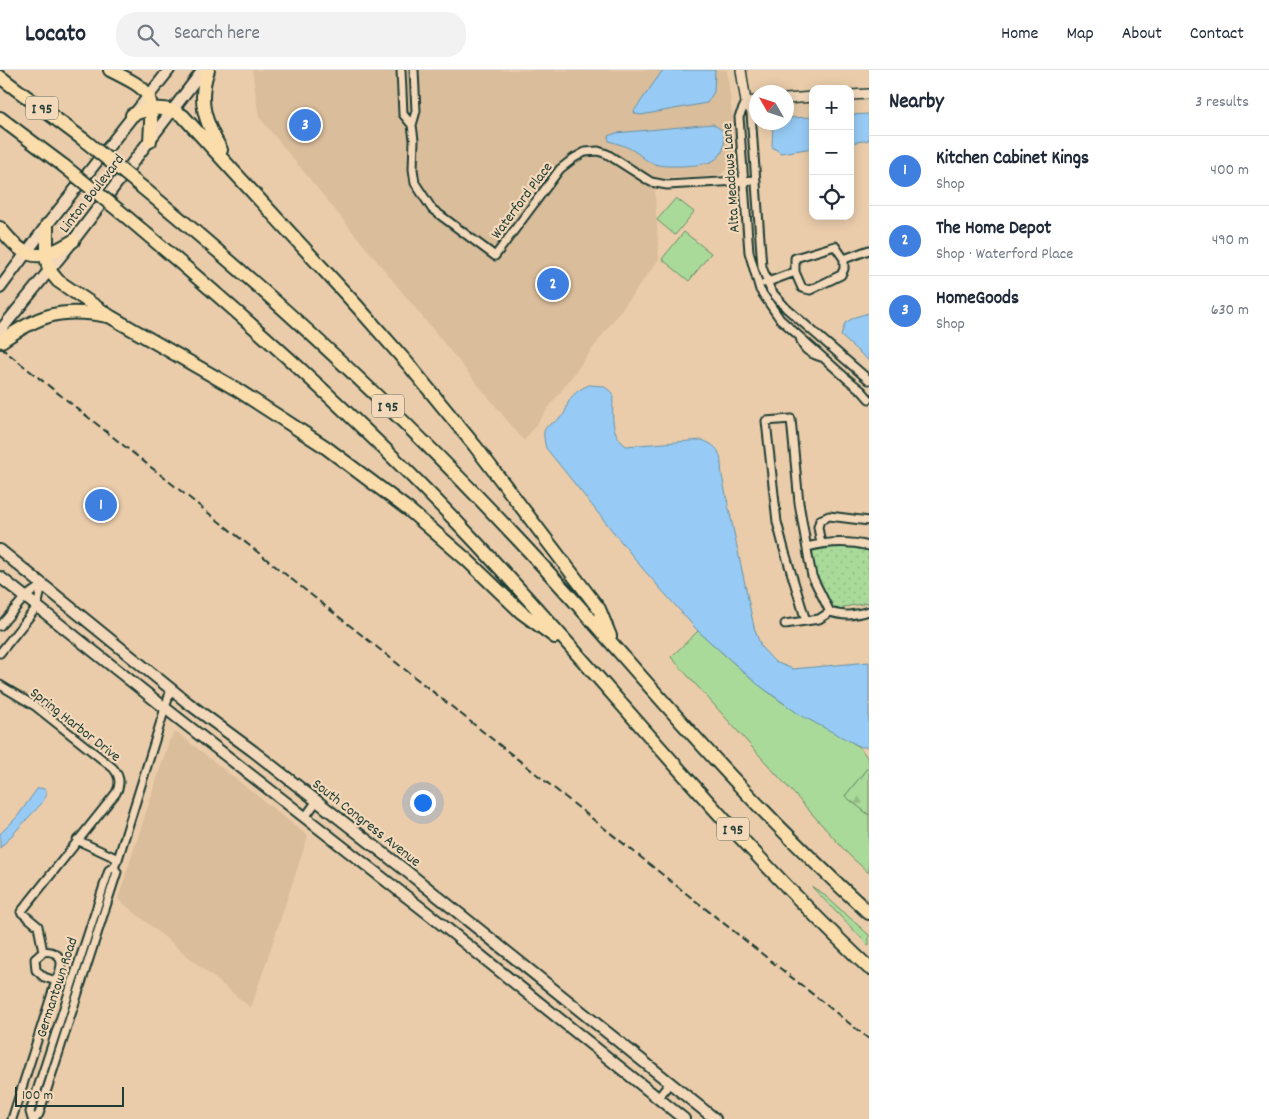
<!DOCTYPE html>
<meta charset="utf-8">
<style>
:root{--surface:#fff;--page:#f2f2f3;--text:#1f2937;--muted:#747a83;--line:#e0e1e3;--accent:#1f6fb2}
body{margin:0;font-family:Dekko,sans-serif;background:var(--page);color:var(--text)}
.controls{position:absolute;right:15px;top:15px;display:grid;overflow:hidden;border-radius:10px;box-shadow:0 2px 12px #0003}
.controls button{width:45px;height:45px;display:grid;place-items:center;padding:0;border:0;border-bottom:1px solid var(--line);background:var(--surface);color:var(--text);font:25px sans-serif}
.compass{position:absolute;left:749px;top:15px;width:45px;height:45px;border-radius:50%;background:var(--surface);box-shadow:0 2px 12px #0003;rotate:309deg}
.scale{position:absolute;left:15px;bottom:12px;width:109px;box-sizing:border-box;padding-left:5px;border:2px solid #1f3d34;border-top:0;font-size:14px;line-height:18px;white-space:nowrap;color:#1f3d34;-webkit-text-stroke:4px #f3d8ba;paint-order:stroke}
.you{position:absolute;left:422px;top:732px;width:18px;height:18px;margin:-12px;border:4px solid #fff;border-radius:50%;background:#1a73e8;box-shadow:0 0 0 8px #1a73e833}
.badge{display:grid;place-items:center;width:32px;height:32px;border-radius:50%;background:var(--accent);color:#fff;font-size:16px;font-weight:700}
.pin{position:absolute;translate:-50% -50%;border:2px solid #fff;box-shadow:0 1px 5px #0006}
.list{margin:0;padding:0;list-style:none}
h2{display:flex;justify-content:space-between;align-items:center;height:65px;margin:0;padding:0 20px;font-size:21px}
h2 small{font-size:16px;font-weight:400;color:var(--muted)}
.list li{display:grid;grid-template-columns:32px 1fr auto;gap:15px;align-items:center;box-sizing:border-box;height:70px;padding:0 20px;border-top:1px solid var(--line)}
.list b{display:block;font-size:19px;white-space:nowrap}
.list p{margin:0;font-size:16px;white-space:nowrap;color:var(--muted)}
.list em{font-size:16px;font-style:normal;color:var(--muted)}
.icon{flex:none;width:28px;height:28px;fill:none;stroke:currentColor;stroke-width:2;stroke-linecap:round;stroke-linejoin:round}
.map{position:relative;flex:none;width:869px;height:1049px;overflow:hidden}
header{display:flex;align-items:center;gap:30px;box-sizing:border-box;height:70px;padding:0 25px;background:var(--surface);border-bottom:1px solid var(--line)}
header strong{font-size:24px}
nav{display:flex;gap:28px;margin-inline-start:auto;font-size:18px}
.search{width:350px;height:45px;background:var(--page);display:flex;align-items:center;gap:12px;box-sizing:border-box;padding:0 18px;border-radius:20px;color:var(--muted);font-size:19px}
main{display:flex}
aside{flex:1;background:var(--surface)}
.map>svg:first-child{display:block}
.built{fill:#dabd9b}
.grass{fill:#aada9a;stroke:#648c67}
.forest{fill:url(#forest-firs);stroke:#648c67}
.park{fill:url(#park-dots);stroke:#648c67}
.water{fill:#97cbf5;stroke:#6792a8}
.lines{fill:none;stroke-linecap:round;stroke-linejoin:round}
.minor-casing{stroke:#1f3d34;stroke-width:11}
.tertiary-casing{stroke:#1f3d34;stroke-width:12}
.secondary-casing{stroke:#1f3d34;stroke-width:14}
.motorway-casing{stroke:#1f3d34;stroke-width:16}
.minor{stroke:#f3d8ba;stroke-width:7}
.tertiary{stroke:#f3d8ba;stroke-width:9}
.secondary{stroke:#f3d8ba;stroke-width:10}
.motorway{stroke:#faddab;stroke-width:12}
.rail{stroke:#1f3d34;stroke-width:2;stroke-dasharray:8 4;stroke-linecap:butt}
.motorway-bridge-casing{stroke:#1f3d34;stroke-width:16;stroke-linecap:butt}
.motorway-bridge{stroke:#faddab;stroke-width:12}
.labels{text-anchor:middle;stroke-width:4.5;stroke-linejoin:round;paint-order:stroke}
.shield{fill:#f3d8ba;stroke:#5f6c5c;stroke-width:1}
.shield-label{font-size:14px;font-weight:bold;fill:#1f3d34}
.street-label{font-size:15px;fill:#1f3d34;stroke:#f3d8ba}
</style>
<header>
<strong>Locato</strong>
<div class="search"><svg class="icon" aria-label="search" viewBox="0 0 24 24"><circle cx="10" cy="10" r="6"/><path d="M15 15l6 6"/></svg>Search here</div>
<nav><a>Home</a><a>Map</a><a>About</a><a>Contact</a></nav>
</header>
<main>
<div class="map">
<svg width="869" height="1049" viewBox="0 0 869 1049">
<defs>
<pattern id="forest-firs" width="22" height="20" patternUnits="userSpaceOnUse" patternTransform="scale(1.25)"><rect width="22" height="20" fill="#aada9a"/><path d="M5 1l3.5 6h-7zM16 11l3.5 6h-7z" fill="#92bc85"/></pattern>
<pattern id="park-dots" width="8" height="8" patternUnits="userSpaceOnUse" patternTransform="scale(1.25)"><rect width="8" height="8" fill="#aada9a"/><path d="M2 2h.1M6 6h.1" fill="none" stroke="#92bc85" stroke-width="1.8" stroke-linecap="round"/></pattern>
</defs>
<rect width="100%" height="100%" fill="#eaccaa"/>
<filter id="ink" filterUnits="userSpaceOnUse"><feTurbulence type="fractalNoise" baseFrequency=".02" numOctaves="2"/><feDisplacementMap in="SourceGraphic" scale="10" xChannelSelector="R" yChannelSelector="G"/><feConvolveMatrix kernelMatrix="1 2 1 2 8 2 1 2 1" color-interpolation-filters="sRGB"/></filter>
<g filter="url(#ink)">
<path class="built" d="M252 0H727L736 79 731 94 719 106 654 109 659 189 524 371 259 47Z
M174 663 179 664 308 766 251 938 118 829 169 671Z"/>
<path class="grass" d="M676 128 694 142 675 165 657 150Z
M684 162 711 183 689 211 662 189Z
M698 561C734 593 769 628 812 651 828 660 869 674 869 696L845 726 869 745V803L849 785 671 587Z
M812 817 821 822 869 865V876Z"/>
<path class="forest" d="M869 696V745L845 726Z"/>
<path class="park" d="M837 477H853L869 481V533L843 537 844 543 832 539C822 524 807 500 813 481Z"/>
<path class="water" d="M663 0H715L714 22 707 33 641 45 635 44 634 41Z
M869 44V70L850 73V45Z
M813 47V78L781 83 772 77 773 53 786 52 787 48Z
M713 54 723 61C730 94 705 95 680 96 670 96 659 97 650 92 644 90 640 84 634 81 627 76 618 74 609 71L608 66 616 63Z
M869 243V291L841 266 845 253 855 247Z
M589 315 603 316 613 323C613 343 609 363 626 376L702 370C723 378 720 386 722 406L754 557 761 577 775 592 793 599 869 592V677H861L800 645 756 613 698 561 643 499 546 378C539 350 550 360 564 344 566 341 567 336 568 333 572 324 580 319 589 315Z
M41 718 46 720V726L42 733 0 778V764L17 747 37 719Z"/>
<g class="lines">
<g class="minor-casing">
<path id="minor" d="M401 0 403 44 412 55
M414 0 416 41 412 55 414 70 413 99 415 113 432 139 495 186 560 99 574 88 585 82 598 81 607 84 651 112 667 115 756 110
M746 32 739 47 749 182 760 220 780 249 846 308 862 321 869 329
M746 32 751 43 762 197 771 221 786 238 869 310
M844 189 835 176 795 188V202L802 218 810 220 841 205 844 199V189L869 180
M765 213 795 202
M800 267C802 279 809 283 821 287
M821 474 818 457 820 450 829 446 869 451
M807 477C827 472 849 471 869 476
M806 551 784 479 777 452 766 351 791 349 799 433 809 491 812 506 830 542C846 547 853 545 869 541
M785 554 819 549 830 542
M0 556 25 527 42 515
M0 583 37 537 42 515
M0 615 35 636 113 698C120 706 121 714 116 723L21 842 38 856 43 882
M306 746 316 732
M77 770 118 789
M658 1028 670 1013
M12 1049 56 911C58 906 61 899 61 894 61 884 51 880 43 882L35 889 36 900 44 907 56 911
M32 1049 30 1042 109 800 114 797 118 789 171 619
M35 1049 39 1044 117 802 114 797"/>
</g>
<g class="tertiary-casing">
<path id="tertiary" d="M741 0 746 32 756 31
M850 25 869 24
M786 29 813 27"/>
</g>
<g class="secondary-casing">
<path id="secondary" d="M0 218 47 155 169 0
M0 261 73 171 203 0
M0 480 188 633 253 681 405 800 715 1049
M0 507 165 638 430 845 684 1049"/>
</g>
<g class="motorway-casing">
<path id="motorway" d="M110 0C154 22 153 22 150 71
M208 0C197 31 205 52 221 80
M0 7 84 70
M132 45C149 38 166 35 183 46L356 235 408 294 475 376 599 539 610 566
M0 48 64 96
M143 118C273 225 397 340 512 463 590 545 662 634 740 716 781 760 824 802 869 843
M123 144C244 246 362 351 471 467 605 609 726 764 869 898
M47 155V191L49 200 58 211 111 247 236 319 324 376 409 440 467 490 521 542 555 567
M0 158C26 190 37 193 73 171
M0 272C39 245 60 237 107 246"/>
</g>
<use href="#minor" class="minor"/>
<use href="#tertiary" class="tertiary"/>
<use href="#secondary" class="secondary"/>
<use href="#motorway" class="motorway"/>
<path class="rail" d="M0 277 869 969"/>
<g class="motorway-bridge-casing">
<path id="motorway-bridge" d="M84 70 143 118
M64 96 123 144"/>
</g>
<use href="#motorway-bridge" class="motorway-bridge"/>
</g>
</g>
<g class="labels">
<g class="shield">
<rect x="26" y="26.5" width="32" height="23" rx="4"/>
<rect x="372" y="324.5" width="32" height="23" rx="4"/>
<rect x="717" y="747.5" width="32" height="23" rx="4"/>
</g>
<g class="shield-label">
<text x="42" y="43">I 95</text>
<text x="388" y="341">I 95</text>
<text x="733" y="764">I 95</text>
</g>
<g class="street-label">
<text transform="translate(730 108) rotate(-94)" y="5">Alta Meadows Lane</text>
<text transform="translate(91 123) rotate(-52)" y="5">Linton Boulevard</text>
<text transform="translate(521 130) rotate(-53)" y="5">Waterford Place</text>
<text transform="translate(76 654) rotate(38)" y="5">Spring Harbor Drive</text>
<text transform="translate(367 752) rotate(38)" y="5">South Congress Avenue</text>
<text transform="translate(56 917) rotate(-72)" y="5">Germantown Road</text>
</g>
</g>
</svg>
<div class="controls">
<button>+</button>
<button>−</button>
<button><svg class="icon" aria-label="locate" viewBox="0 0 24 24"><circle cx="12" cy="12" r="6"/><path d="M12 2v4M12 18v4M2 12h4M18 12h4"/></svg></button>
</div>
<svg class="compass" viewBox="-18 -18 36 36"><path d="M0-13l5 13h-10z" fill="#e53935"/><path d="M0 13l5-13h-10z" fill="#747a83"/></svg>
<div class="scale">100 m</div>
<div class="you"></div>
<div class="pin badge" style="left:101px;top:435px;background:#3f7fe0">1</div>
<div class="pin badge" style="left:553px;top:214px;background:#3f7fe0">2</div>
<div class="pin badge" style="left:305px;top:55px;background:#3f7fe0">3</div>
</div>
<aside>
<h2>Nearby<small>3 results</small></h2>
<ul class="list">
<li><span class="badge" style="background:#3f7fe0">1</span><div><b>Kitchen Cabinet Kings</b><p>Shop</p></div><em>400 m</em></li>
<li><span class="badge" style="background:#3f7fe0">2</span><div><b>The Home Depot</b><p>Shop · Waterford Place</p></div><em>490 m</em></li>
<li><span class="badge" style="background:#3f7fe0">3</span><div><b>HomeGoods</b><p>Shop</p></div><em>630 m</em></li>
</ul>
</aside>
</main>
